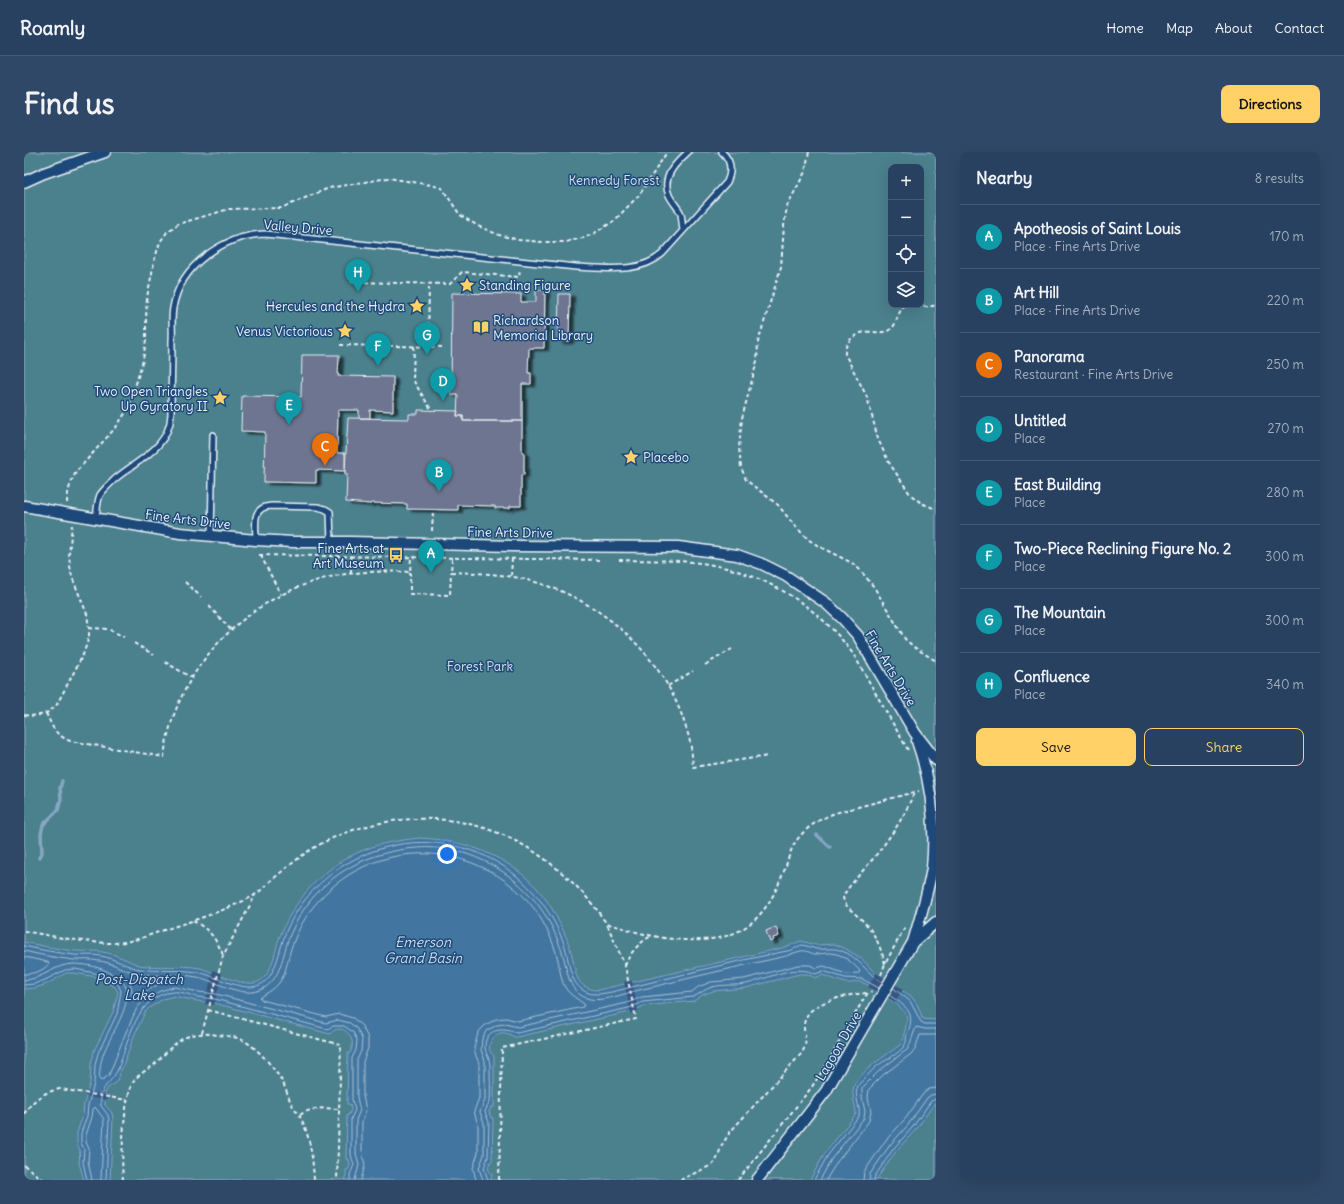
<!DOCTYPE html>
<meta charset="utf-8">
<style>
:root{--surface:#284161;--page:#304867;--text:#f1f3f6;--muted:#a5afbd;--line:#445a76;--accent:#ffd166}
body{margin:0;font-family:Delius,sans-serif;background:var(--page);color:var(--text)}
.controls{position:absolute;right:12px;top:12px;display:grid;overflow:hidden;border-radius:8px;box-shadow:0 4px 16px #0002}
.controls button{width:36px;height:36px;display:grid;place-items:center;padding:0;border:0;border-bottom:1px solid var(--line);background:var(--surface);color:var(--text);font:20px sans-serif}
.you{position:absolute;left:423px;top:702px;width:14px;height:14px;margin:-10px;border:3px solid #fff;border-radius:50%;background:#1a73e8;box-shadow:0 0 0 6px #1a73e833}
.badge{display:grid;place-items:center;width:26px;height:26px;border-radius:50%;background:var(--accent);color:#fff;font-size:13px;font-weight:700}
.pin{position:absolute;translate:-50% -33px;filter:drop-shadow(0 1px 2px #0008)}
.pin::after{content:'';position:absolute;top:21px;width:14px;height:12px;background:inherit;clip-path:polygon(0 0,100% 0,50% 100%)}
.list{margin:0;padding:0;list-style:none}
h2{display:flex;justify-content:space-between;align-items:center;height:52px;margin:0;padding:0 16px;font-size:17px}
h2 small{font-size:13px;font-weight:400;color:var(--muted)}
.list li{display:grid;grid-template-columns:26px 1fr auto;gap:12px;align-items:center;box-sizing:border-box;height:64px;padding:0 16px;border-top:1px solid var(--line)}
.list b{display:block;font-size:15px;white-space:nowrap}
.list p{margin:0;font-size:13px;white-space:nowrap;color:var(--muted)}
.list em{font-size:13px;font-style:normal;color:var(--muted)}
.actions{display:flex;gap:8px;padding:12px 16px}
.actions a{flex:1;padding:9px 0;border:1px solid var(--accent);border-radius:8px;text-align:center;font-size:14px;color:var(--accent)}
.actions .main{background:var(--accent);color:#111}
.icon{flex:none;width:22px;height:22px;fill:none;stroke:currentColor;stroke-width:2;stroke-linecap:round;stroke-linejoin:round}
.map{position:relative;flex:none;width:912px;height:1028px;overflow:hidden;border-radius:8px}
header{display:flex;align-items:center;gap:24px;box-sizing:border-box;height:56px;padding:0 20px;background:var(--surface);border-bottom:1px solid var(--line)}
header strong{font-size:19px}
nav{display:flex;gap:22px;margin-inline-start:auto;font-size:14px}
.intro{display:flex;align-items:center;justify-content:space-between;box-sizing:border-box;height:96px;padding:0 24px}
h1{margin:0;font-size:28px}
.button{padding:10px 18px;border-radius:8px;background:var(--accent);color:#111;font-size:14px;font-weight:700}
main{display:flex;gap:24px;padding:0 24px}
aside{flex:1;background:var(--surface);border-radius:8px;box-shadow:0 4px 16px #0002}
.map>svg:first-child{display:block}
.green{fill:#4c808d;stroke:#9ab8c2;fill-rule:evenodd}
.water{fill:#4376a0;stroke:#85a7c3}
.pier{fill:#365781}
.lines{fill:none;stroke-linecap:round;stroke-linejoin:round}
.shore{stroke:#a6c0d5;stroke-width:1}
.stream{stroke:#85a7c3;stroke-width:3.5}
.building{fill:#6d7490;stroke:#e8f1f8;filter:url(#shadow)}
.lane-casing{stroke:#e8f1f8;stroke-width:8}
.street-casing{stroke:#e8f1f8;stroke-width:13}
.path{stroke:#e8f1f8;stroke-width:2;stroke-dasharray:4 3;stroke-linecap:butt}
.lane{stroke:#1f4a7a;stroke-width:5}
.street{stroke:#1f4a7a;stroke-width:10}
.labels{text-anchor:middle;stroke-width:3;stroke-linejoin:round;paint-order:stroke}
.park-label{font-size:13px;fill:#d1e0e8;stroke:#1f4a7a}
.street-label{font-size:13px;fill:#e8f1f8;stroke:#1f4a7a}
.poi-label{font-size:13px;fill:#e8f1f8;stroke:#1f4a7a;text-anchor:end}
.water-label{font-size:14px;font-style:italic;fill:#cfdfeb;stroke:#1f4a7a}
</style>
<header>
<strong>Roamly</strong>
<nav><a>Home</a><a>Map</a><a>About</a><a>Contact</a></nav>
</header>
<div class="intro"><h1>Find us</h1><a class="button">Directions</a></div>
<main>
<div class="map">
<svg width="912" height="1028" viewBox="0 0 912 1028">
<defs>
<filter id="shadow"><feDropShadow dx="4.5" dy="2.5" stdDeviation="1" flood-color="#0009"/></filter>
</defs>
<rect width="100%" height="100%" fill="#365781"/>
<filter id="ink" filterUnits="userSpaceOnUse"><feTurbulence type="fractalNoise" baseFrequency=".025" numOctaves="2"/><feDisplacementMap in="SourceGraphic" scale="8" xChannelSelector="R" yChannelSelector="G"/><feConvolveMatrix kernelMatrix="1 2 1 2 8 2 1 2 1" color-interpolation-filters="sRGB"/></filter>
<g filter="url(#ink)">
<path class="green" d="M0 0H912V1028H0ZM867 15H897V153H867Z"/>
<path class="water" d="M395 686C455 688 511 716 536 772 541 782 546 793 548 804 550 812 551 820 554 827 558 835 566 838 574 838L758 796 777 789 792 793 810 792 820 796 837 806 852 822 887 844 893 852 899 867 912 868V949L894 975 873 998 852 1028H786L801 1001 832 962C832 954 828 946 829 938 830 922 865 902 877 892 879 885 885 868 882 862 878 854 846 833 837 830 832 829 827 832 822 831 814 829 806 825 798 823L791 826 784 822H775L722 836 689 839 678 843 670 849 620 854 606 860 492 885H490L489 884C485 882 481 880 476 881 467 884 461 898 470 904V955H467L465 960 467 966H469L468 1008V1010H466L464 1016 466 1021H468L467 1028H322V1018H324L326 1013 325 1007H322L323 963H325L327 958 326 952H323L324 903V901H326C335 884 316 869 306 882L190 851 173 849 150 844 139 847 125 856 121 860 110 884 97 919 92 930 84 936 81 942V953L88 961 89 967 86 1028H60L55 1011 56 998 53 992V981L59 963 60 952 66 931 67 913 70 899 89 860 94 840 91 835 78 826 51 821H42L23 832 11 836 0 837V790C17 794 34 797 51 799 60 800 69 798 78 800 85 801 92 803 98 806 104 808 109 811 115 813 135 817 156 812 176 816 190 820 221 836 234 830 250 822 250 797 257 782 272 743 307 708 348 695 363 690 379 688 395 686Z"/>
<path class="pier" d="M189 818 198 822 190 853 181 852Z
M852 821 879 837 871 850 844 835Z
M608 829 614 859 607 862 600 830Z
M62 939 81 943 84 942 83 949 61 944Z"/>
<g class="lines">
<path class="shore" d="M0 794C17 798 34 801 51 803 60 804 69 802 77 804 90 806 103 815 116 817 135 820 155 817 173 820 190 823 216 839 233 834 253 828 255 795 263 777 289 721 349 686 410 691 469 695 518 734 539 789 544 801 544 816 550 828 554 836 562 842 571 842 585 842 602 836 616 833 662 822 707 810 753 801 758 800 763 799 768 798 769 797 776 794 777 793 782 793 788 796 792 797 802 798 809 795 818 799 835 805 843 822 858 830
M0 799C16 803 33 806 50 808 58 808 67 807 75 809 88 810 100 819 113 821 132 826 154 821 173 825 192 829 218 846 236 838 258 829 258 802 266 783 288 730 336 700 392 696 447 691 503 725 528 775 532 784 536 793 539 803 544 820 544 842 566 847 579 850 602 841 615 838 663 827 710 815 758 805 764 804 770 800 777 799 782 798 786 801 791 802 796 802 801 801 807 801 819 802 828 810 836 819L835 821 822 822 800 814 792 816 786 813H774L720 827 687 830 674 835 668 840 618 845 603 851 494 875 481 872 473 873 462 879 458 887 457 898 461 909V948L456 960 460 971V1003L455 1016 459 1028
M0 805 24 810 25 812C19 819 9 822 0 822
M106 826 114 828 135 829 137 831 121 840 109 849 108 847V838L105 828Z
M0 828C18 828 31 812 49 812 62 812 77 815 88 822 95 826 102 831 103 840 104 860 85 885 79 903 76 911 76 919 75 927L77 929 85 923 102 880 113 856 120 848 136 839 150 835 175 840 192 842 302 871 314 868 326 871 333 877 338 887 337 899 333 908V946L336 958 332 968V1001L335 1013 331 1028
M0 833 10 832 21 828 41 818 51 817 80 823 94 832 97 839 93 862 74 901 71 913 70 932 64 953 63 964 57 981V991L60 997 59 1010 63 1028
M869 836 886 849 897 870 901 872H912
M68 1028 64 1009 65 997 62 990V983L68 965 69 957 71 955 80 967 77 1028
M82 1028 85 968 84 963 77 954C75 933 87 933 94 917 105 889 112 843 149 840 157 839 165 843 173 845 179 846 185 846 191 847L303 877 310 874H320L329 880 333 888 332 898 328 906V948L331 958 327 967V1003L330 1013 326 1022V1028
M337 1028 341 1013 338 999V970L342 958 339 944V910L344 896V886L338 874 329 866 315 862 302 865 238 848 236 846C242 841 250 838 255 831 262 822 263 810 266 800 271 784 279 768 289 755 345 685 445 685 504 749 518 765 529 787 534 808 536 818 537 829 542 837 547 844 554 847 560 852L559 855 494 869 482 866 472 867 460 874 454 881 450 896 452 904 455 911V946L450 959 454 973V1001L449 1016 452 1028
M464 1028 460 1016 464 1005 465 970 461 960C462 956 465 953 466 949 467 938 466 925 466 914 466 906 462 903 461 896 461 875 479 876 493 881L605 856 619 850 669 845C676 842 681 837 688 835 700 832 711 834 722 832 744 827 770 811 792 822L799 819 821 826 838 827 855 836
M790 1028 804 1003 835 964C837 954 829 944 834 934 836 930 839 928 842 925 846 921 849 917 853 914 861 908 875 902 880 894 883 890 882 885 883 882 893 860 881 854 865 843
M796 1028 808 1006 840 966 841 959 838 946V936L855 919 884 897 892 875 901 877H912
M802 1028 813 1010 845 969 847 959 844 946 845 937 859 923 887 902 891 897 896 883H912
M839 1028 840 1020 855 998 862 988 882 966 899 942 905 937 912 936
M845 1028 846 1022 866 993 884 973 903 946 907 943 912 942
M850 1028 851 1024 870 996 888 976 907 949 912 947"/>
<path class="stream" d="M793 683 806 695
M15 706 18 701 17 682 19 673 34 658 37 647 36 636 38 629"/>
</g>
<path class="building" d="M512 138H521L520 196H505L504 221H507V232H498V269H439V264H433L434 243H427L428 141 497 142V150H512Z
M535 142H546L545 189H534Z
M278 203H315L314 224 369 225V259L346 258V266H335V258H314L313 301H321V319L292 318V331L240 330 241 280 217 279 218 244 277 245Z
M394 258 434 259 433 264H439V269H498V300H500V323H497V354H486V356H471V354L434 353V358L383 357V352L347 351V352L322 350 323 322H321V319L324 266 385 267V262H394Z
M752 775 755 784 749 786 750 788 746 790 742 779Z"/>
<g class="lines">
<g class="lane-casing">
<path id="lane" d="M659 78C658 73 658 67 657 62 654 55 648 50 645 43 637 25 652 11 664 0
M72 367C73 359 73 350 76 343 80 337 86 332 91 327 113 308 146 296 147 262 147 238 148 214 148 189 149 179 147 167 149 156 156 113 200 83 242 82L552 115C580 116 616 122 638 102L703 30C708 19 708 9 698 0
M187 384 189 283
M232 388C232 373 227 355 247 354L294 355 301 357 306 360 307 390"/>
</g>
<g class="street-casing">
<path id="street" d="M0 30 20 21 81 0
M0 354 156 381 232 388 269 390H327L488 394 654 395 713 403 738 412 762 424 802 451 819 467 834 484 891 581 912 608
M889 790C896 766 904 741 908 716 912 673 907 629 893 589
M733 1028 802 939 889 790 912 770"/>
</g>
<path class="path" d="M785 0 781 20 763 54 760 74 757 115 734 190 733 209 718 266 715 296 717 315 722 328 754 353 770 373 785 388 798 396 828 411 836 418 850 435 881 487 890 495 912 509
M327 130 426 132 438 120 495 125 496 117
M881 153C873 160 873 173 867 177 854 186 842 172 826 188 822 193 821 196 821 202L843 245 854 287 864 309 886 342 897 351 912 357
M893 153C900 156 905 155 912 153
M316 193 421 195
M390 194 389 228 408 259
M404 195 405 131
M43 351C43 340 47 329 52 320L93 274 105 255 119 208 122 188V167L123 145 131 106 136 90 143 80 154 72 205 57 257 56 305 36 364 26 407 33 418 36 436 63 454 74 475 83 495 88 518 90H541L559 86 569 82 590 69 616 42 643 0
M408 379 409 358
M235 403 578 408
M238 403V406L257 443
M428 406 427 420C456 421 484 422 511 430 582 450 643 508 663 579 667 590 668 603 669 615L744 604
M595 408C624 409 655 407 683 412 741 421 798 456 831 505L884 598
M386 420V442L426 443 427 420
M327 421V404
M487 424 488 407
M161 430 177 445
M185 454 207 478
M65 476 84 477 100 485
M110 491 130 503
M141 510 168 526
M681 513 708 497
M644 534 669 519
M22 561C29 576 30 582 46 589L140 605C150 520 219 447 302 426 330 419 358 419 386 420L387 405
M0 563C12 565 23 563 32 554L59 503 65 485V476L63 462 48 425 46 414 45 403 48 373
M169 769C186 778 191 785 199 803
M0 779C29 784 59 791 89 791 109 791 130 781 149 775 171 768 193 761 215 751 221 748 227 746 232 742 238 738 244 731 250 726 261 717 272 708 283 700 320 676 367 665 410 667 468 670 515 696 555 737 562 744 568 752 574 759 576 762 579 768 582 770 585 773 592 774 596 775 626 785 662 792 694 786 731 779 748 751 760 719 764 709 766 697 773 688 782 675 796 667 811 661L895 639
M861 812C857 796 851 781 840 770 833 762 819 755 819 744 827 731 839 719 848 708 865 687 881 665 890 640
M601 814C606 800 615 791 627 784
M857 823 861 812 882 773
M184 858 317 893 313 1028
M178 881 199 804 231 744
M0 962C9 948 19 940 36 937L103 948
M276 963C287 955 301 956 315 957
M0 1013 19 1028
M99 1028C97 1008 99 945 110 929 115 921 126 917 133 910 141 902 148 893 158 887 169 881 181 881 193 883 202 884 212 884 220 889 233 895 252 918 259 931 262 937 264 944 267 951 269 955 273 959 275 963 286 981 289 1008 290 1028
M475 1028 478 896 612 867 601 814 583 772
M656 1028 688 1013 692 1009 698 993 706 980 778 901C786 886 777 880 781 868 786 849 827 842 844 841
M714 1028 787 936 801 915 839 848 844 841 848 839"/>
<use href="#lane" class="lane"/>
<use href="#street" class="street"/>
</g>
</g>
<defs>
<g id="sight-bare" transform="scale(1.2)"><path d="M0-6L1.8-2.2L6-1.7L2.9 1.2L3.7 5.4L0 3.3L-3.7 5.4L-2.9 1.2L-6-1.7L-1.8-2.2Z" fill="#ffd166" stroke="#1f4a7a" stroke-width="2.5" paint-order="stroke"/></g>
<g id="library-bare" transform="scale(1.2)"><path d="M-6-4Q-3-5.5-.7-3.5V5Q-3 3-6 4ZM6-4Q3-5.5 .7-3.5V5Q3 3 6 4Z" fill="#ffd166" stroke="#1f4a7a" stroke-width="2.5" paint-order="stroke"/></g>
<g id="bus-bare" transform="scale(1.2)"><path d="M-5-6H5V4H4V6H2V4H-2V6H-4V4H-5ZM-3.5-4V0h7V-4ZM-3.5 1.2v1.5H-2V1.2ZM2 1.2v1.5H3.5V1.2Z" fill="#ffd166" stroke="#1f4a7a" stroke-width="2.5" paint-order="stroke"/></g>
</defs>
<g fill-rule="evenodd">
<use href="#sight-bare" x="443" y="133"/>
<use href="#sight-bare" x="393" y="154"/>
<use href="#library-bare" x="457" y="175"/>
<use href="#sight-bare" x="321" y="179"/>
<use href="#sight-bare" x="196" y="246"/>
<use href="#sight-bare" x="607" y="305"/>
<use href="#bus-bare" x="372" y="403"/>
</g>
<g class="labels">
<g class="park-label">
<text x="590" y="33">Kennedy Forest</text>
<text x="456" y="519">Forest Park</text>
</g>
<g class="street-label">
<text transform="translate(274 75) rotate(5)" y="5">Valley Drive</text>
<text transform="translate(164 367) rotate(7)" y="5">Fine Arts Drive</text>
<text transform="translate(486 380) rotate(1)" y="5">Fine Arts Drive</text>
<text transform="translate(867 516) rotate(59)" y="5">Fine Arts Drive</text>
<text transform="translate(814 894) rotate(-60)" y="5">Lagoon Drive</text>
</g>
<g class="poi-label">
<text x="455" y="138" text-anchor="start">Standing Figure</text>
<text x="381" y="159">Hercules and the Hydra</text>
<text x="469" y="173" text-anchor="start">Richardson<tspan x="469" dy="15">Memorial Library</tspan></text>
<text x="309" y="184">Venus Victorious</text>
<text x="184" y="244">Two Open Triangles<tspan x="184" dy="15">Up Gyratory II</tspan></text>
<text x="619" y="310" text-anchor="start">Placebo</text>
<text x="360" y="401">Fine Arts at<tspan x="360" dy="15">Art Museum</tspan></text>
</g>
<g class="water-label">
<text x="399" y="795">Emerson<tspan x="399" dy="16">Grand Basin</tspan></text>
<text x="115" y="832">Post-Dispatch<tspan x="115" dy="16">Lake</tspan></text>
</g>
</g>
</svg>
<div class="controls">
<button>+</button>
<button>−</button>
<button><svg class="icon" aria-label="locate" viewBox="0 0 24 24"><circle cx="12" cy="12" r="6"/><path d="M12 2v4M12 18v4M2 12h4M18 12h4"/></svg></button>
<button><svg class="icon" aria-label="layers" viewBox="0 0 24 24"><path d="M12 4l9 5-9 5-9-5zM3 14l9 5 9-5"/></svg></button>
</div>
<div class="you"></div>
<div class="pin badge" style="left:407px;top:421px;background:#0f9aa8">A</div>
<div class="pin badge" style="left:415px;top:340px;background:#0f9aa8">B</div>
<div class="pin badge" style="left:301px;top:314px;background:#e8710a">C</div>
<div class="pin badge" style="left:419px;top:249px;background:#0f9aa8">D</div>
<div class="pin badge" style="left:265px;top:273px;background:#0f9aa8">E</div>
<div class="pin badge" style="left:354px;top:214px;background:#0f9aa8">F</div>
<div class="pin badge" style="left:403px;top:203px;background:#0f9aa8">G</div>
<div class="pin badge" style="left:334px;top:140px;background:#0f9aa8">H</div>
</div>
<aside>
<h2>Nearby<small>8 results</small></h2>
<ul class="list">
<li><span class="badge" style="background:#0f9aa8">A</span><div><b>Apotheosis of Saint Louis</b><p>Place · Fine Arts Drive</p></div><em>170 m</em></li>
<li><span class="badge" style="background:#0f9aa8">B</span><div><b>Art Hill</b><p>Place · Fine Arts Drive</p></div><em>220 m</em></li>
<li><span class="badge" style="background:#e8710a">C</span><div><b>Panorama</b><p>Restaurant · Fine Arts Drive</p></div><em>250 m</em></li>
<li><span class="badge" style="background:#0f9aa8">D</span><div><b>Untitled</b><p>Place</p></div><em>270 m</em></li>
<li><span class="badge" style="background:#0f9aa8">E</span><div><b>East Building</b><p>Place</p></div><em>280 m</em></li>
<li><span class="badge" style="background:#0f9aa8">F</span><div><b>Two-Piece Reclining Figure No. 2</b><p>Place</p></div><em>300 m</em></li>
<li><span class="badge" style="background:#0f9aa8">G</span><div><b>The Mountain</b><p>Place</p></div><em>300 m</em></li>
<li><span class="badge" style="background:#0f9aa8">H</span><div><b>Confluence</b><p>Place</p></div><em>340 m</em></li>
</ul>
<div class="actions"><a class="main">Save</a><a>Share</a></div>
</aside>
</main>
